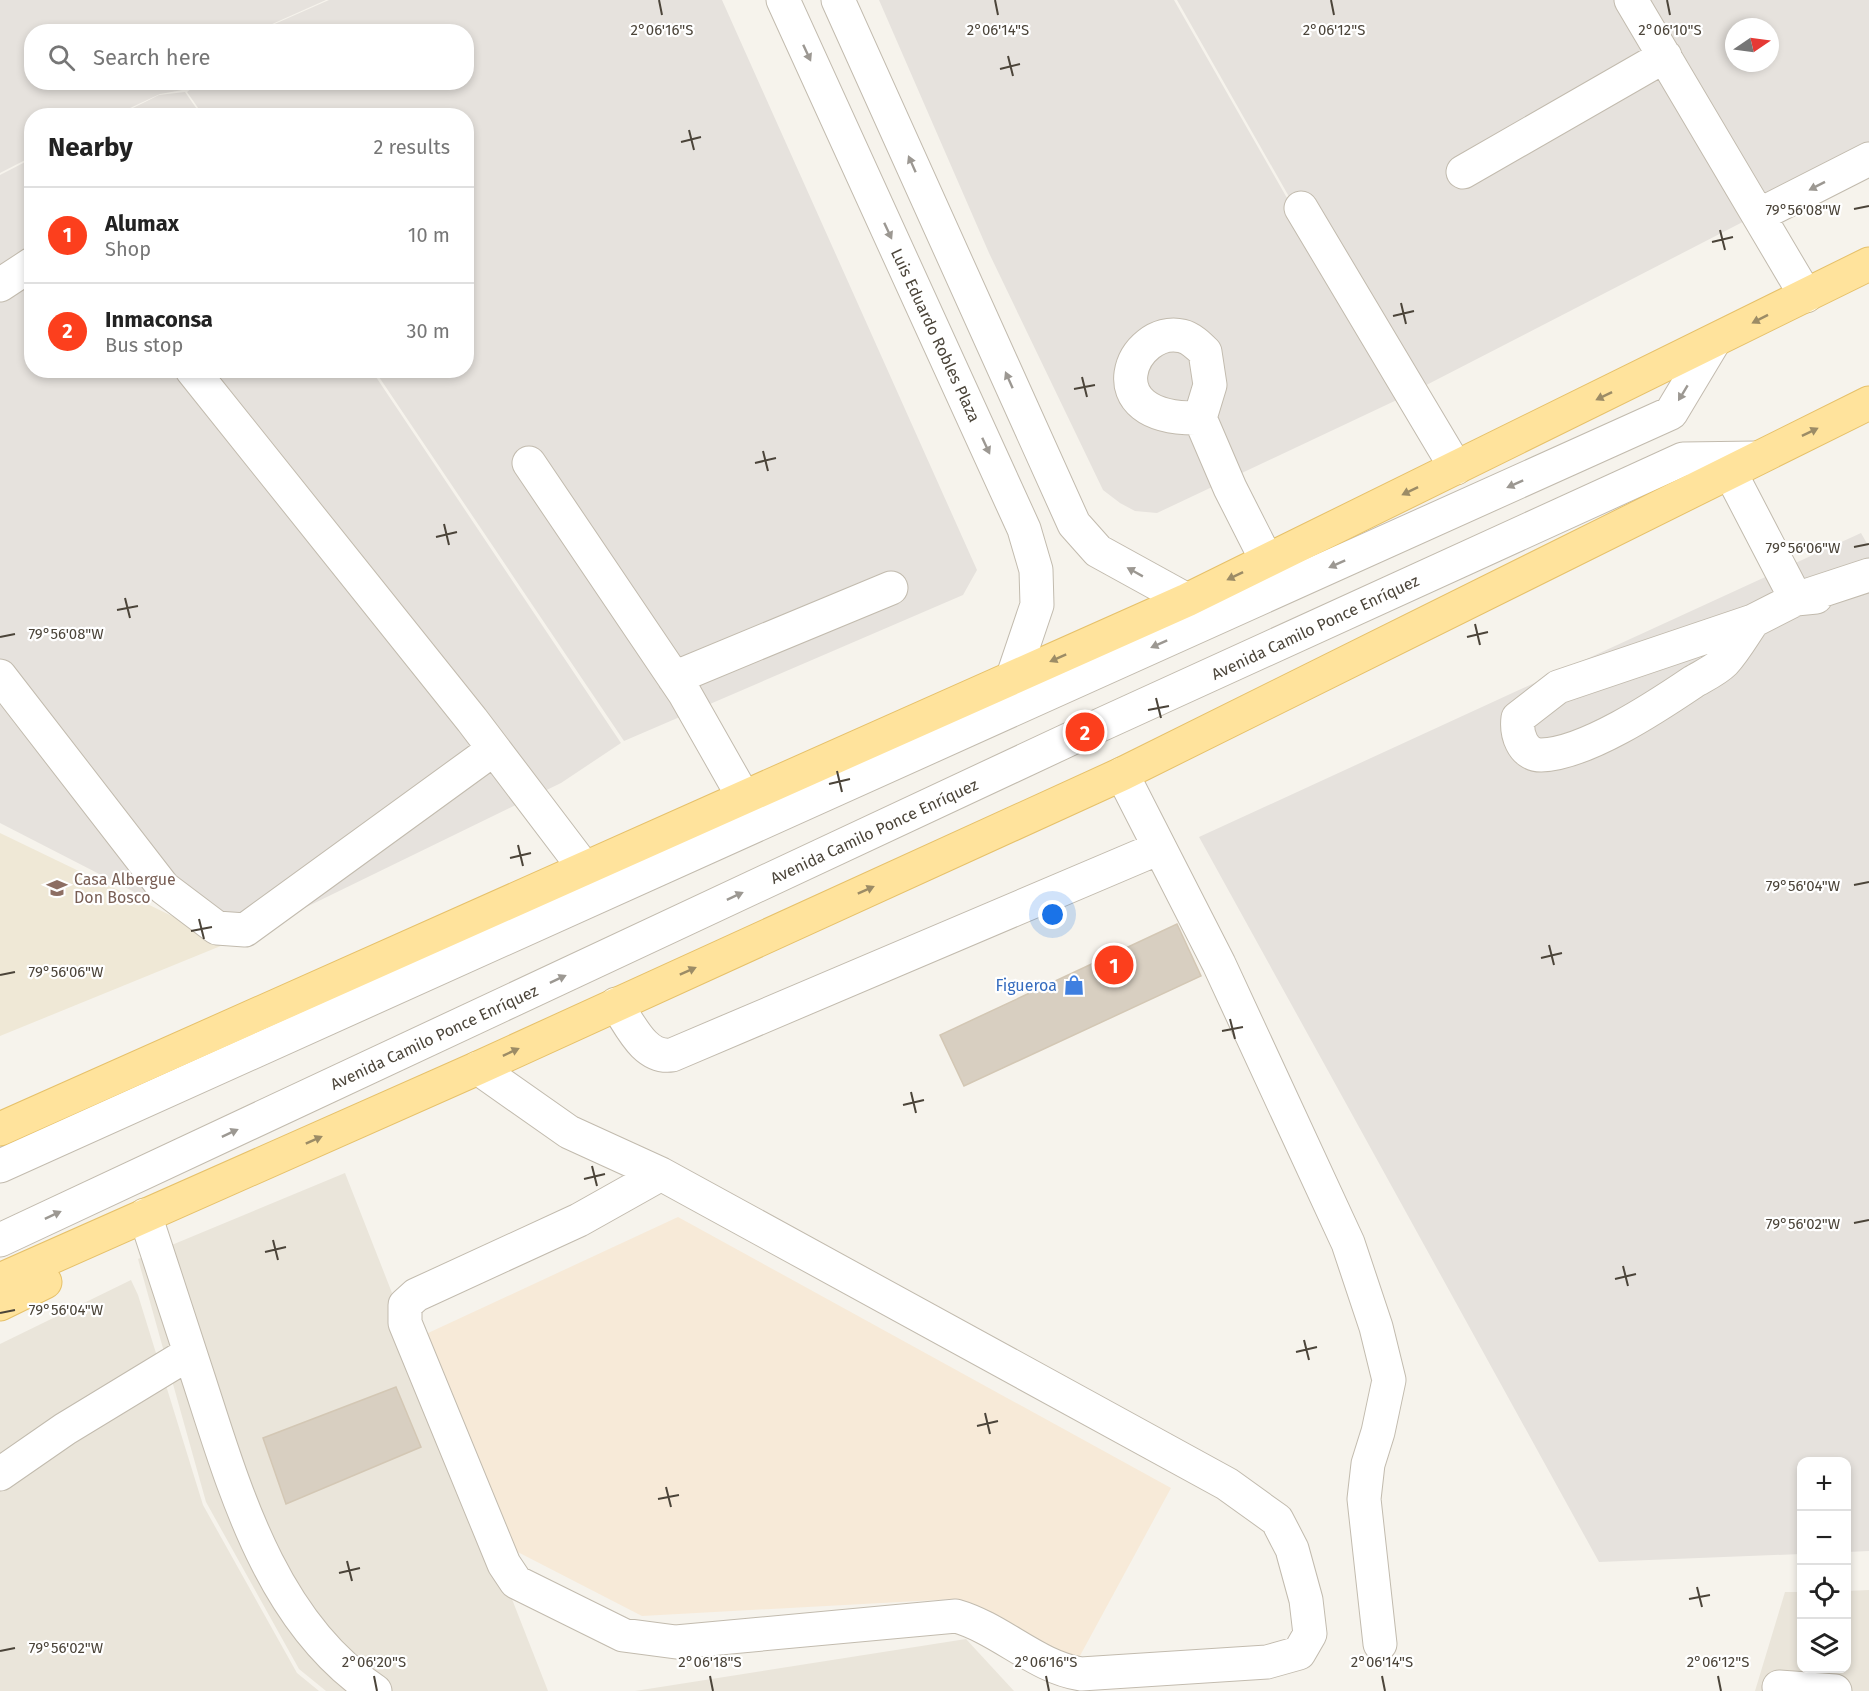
<!DOCTYPE html>
<meta charset="utf-8">
<style>
:root{--surface:#fff;--page:#f2f2f2;--text:#222;--muted:#767676;--line:#e0e0e0;--accent:#fc3f1d}
body{margin:0;font-family:"Fira Sans",sans-serif;background:var(--page);color:var(--text)}
.controls{position:absolute;right:18px;bottom:18px;display:grid;overflow:hidden;border-radius:12px;box-shadow:0 3px 9px #0003}
.controls button{width:54px;height:54px;display:grid;place-items:center;padding:0;border:0;border-bottom:2px solid var(--line);background:var(--surface);color:var(--text);font:30px sans-serif}
.compass{position:absolute;left:1725px;top:18px;width:54px;height:54px;border-radius:50%;background:var(--surface);box-shadow:0 3px 9px #0003;rotate:77deg}
.you{position:absolute;left:1053px;top:915px;width:21px;height:21px;margin:-15px;border:4px solid #fff;border-radius:50%;background:#1a73e8;box-shadow:0 0 0 9px #1a73e833}
.badge{display:grid;place-items:center;width:39px;height:39px;border-radius:50%;background:var(--accent);color:#fff;font-size:20px;font-weight:700}
.pin{position:absolute;translate:-50% -50%;border:3px solid #fff;box-shadow:0 2px 6px #0006}
.list{margin:0;padding:0;list-style:none}
h2{display:flex;justify-content:space-between;align-items:center;height:78px;margin:0;padding:0 24px;font-size:26px}
h2 small{font-size:20px;font-weight:400;color:var(--muted)}
.list li{display:grid;grid-template-columns:39px 1fr auto;gap:18px;align-items:center;box-sizing:border-box;height:96px;padding:0 24px;border-top:2px solid var(--line)}
.list b{display:block;font-size:22px;white-space:nowrap}
.list p{margin:0;font-size:20px;white-space:nowrap;color:var(--muted)}
.list em{font-size:20px;font-style:normal;color:var(--muted)}
.icon{flex:none;width:33px;height:33px;fill:none;stroke:currentColor;stroke-width:2;stroke-linecap:round;stroke-linejoin:round}
.map{position:relative;flex:none;width:1869px;height:1691px;overflow:hidden}
.search{position:absolute;background:var(--surface);box-shadow:0 3px 9px #0003;left:24px;top:24px;width:450px;height:66px;display:flex;align-items:center;gap:15px;box-sizing:border-box;padding:0 21px;border-radius:24px;color:var(--muted);font-size:22px}
.panel{position:absolute;background:var(--surface);box-shadow:0 3px 9px #0003;left:24px;top:108px;width:450px;height:270px;border-radius:24px}
.map>svg:first-child{display:block}
.residential{fill:#eae5da}
.commercial{fill:#f7ead8}
.industrial{fill:#e6e2dd;fill-rule:evenodd}
.education{fill:#efe8d6}
.building{fill:#d8cfc1;stroke:#d3c7b4;stroke-width:1.5}
.lines{fill:none;stroke-linecap:round;stroke-linejoin:round}
.minor-casing{stroke:#c2bbae;stroke-width:35}
.major-casing{stroke:#e6c16a;stroke-width:35}
.minor{stroke:#fff;stroke-width:33}
.major{stroke:#ffe39c;stroke-width:33}
.oneway{fill:#9c9892}
.oneway2{fill:#9c8c66}
.ticks{fill:none;stroke:#4b4439;stroke-width:2}
.labels{text-anchor:middle;stroke-width:4.5;stroke-linejoin:round;paint-order:stroke}
.street-label{font-size:16px;fill:#4b4439;stroke:#fff}
.education-label{font-size:16px;fill:#785e54;stroke:#fff;text-anchor:start}
.shop-label{font-size:16px;fill:#366cbe;stroke:#fff;text-anchor:end}
.ticks-label{font-size:15px;text-anchor:middle;fill:#4b4439;stroke:#fff;stroke-width:4.5;stroke-linejoin:round;paint-order:stroke}
</style>
<div class="map">
<svg width="1869" height="1691" viewBox="0 0 1869 1691">
<rect width="100%" height="100%" fill="#f6f3ec"/>
<path class="residential" d="M345 1173 548 1691H326L299 1669 206 1502 138 1259Z
M131 1280 138 1295 203 1505 297 1673 319 1691H0V1344Z
M1869 1590V1691H1755L1785 1592H1801L1802 1668H1846L1847 1591Z
M966 1639 1014 1691H635Z"/>
<path class="commercial" d="M678 1217 1171 1488 1075 1665 955 1599 642 1616 508 1547 413 1340Z"/>
<path class="industrial" d="M0 0H326L270 25 264 31 32 32V82L197 83 188 89 160 94 115 115 32 116 31 157 0 173Z
M329 0H722L977 570 963 595 624 741 375 371 466 370V116L203 115 187 92 200 82H466V32L266 31 270 26Z
M879 0H1174L1401 398 1157 513 1135 511 1120 503 1103 490 989 253Z
M1177 0H1869V157L1403 397ZM1734 27H1770V63H1734Z
M185 92 201 115H119L159 95Z
M31 159 32 370 372 371 621 743 561 783 255 932 218 935 0 823V175Z
M1861 533 1869 547V1551L1847 1552 1846 1462H1802L1801 1554 1599 1562 1199 837Z"/>
<path class="education" d="M0 833 228 943 0 1036Z"/>
<path class="building" d="M1177 924 1201 976 964 1086 940 1035Z
M396 1387 421 1447 286 1504 263 1438Z"/>
<g class="lines">
<g class="minor-casing">
<path id="minor" d="M783 0 1024 529 1036 570 1037 605 1012 679
M838 0 1074 524 1098 551 1187 600
M1631 0 1806 296
M1463 172 1665 56
M1301 208 1456 468
M1759 215 1869 159
M0 285 32 264
M192 370 472 720 585 869
M1200 418C1089 421 1133 324 1182 336 1191 338 1199 346 1205 352L1210 385 1200 418 1230 488 1267 561
M529 463 685 694 744 798
M1730 472 1796 599 1816 597
M1753 621C1744 634 1735 650 1724 662 1716 670 1703 676 1693 682 1656 707 1585 754 1541 755 1522 755 1516 733 1518 718L1558 687 1753 621 1796 599 1869 575
M0 676 164 888 217 928 245 930 494 749
M674 678 891 588
M1122 774 1219 964 1348 1243 1376 1327 1389 1380 1378 1432 1368 1464 1364 1499 1380 1644
M616 1004C630 1024 644 1059 672 1055L1159 848
M478 1068 569 1132 661 1174 1227 1484 1277 1520 1292 1549 1306 1600 1310 1634 1299 1653 1267 1662 1081 1674C1036 1667 1001 1629 956 1616L676 1642 623 1635 516 1582 504 1564 405 1323V1305L416 1295 579 1220 661 1174
M0 1166 1671 413 1713 343
M145 1215C163 1270 181 1324 199 1380 235 1491 272 1623 375 1691
M0 1240 1085 732 1683 459 1757 458
M0 1474 65 1429 190 1353
M1779 1687 1835 1691"/>
</g>
<g class="major-casing">
<path id="major" d="M0 1129 1187 600 1869 264
M0 1280 478 1068 1122 774 1869 403
M0 1304 45 1282"/>
</g>
<use href="#minor" class="minor"/>
<use href="#major" class="major"/>
</g>
<defs><path id="oneway-solid" d="M-6-.8H1V-3.2L6.5 0L1 3.2V.8H-6Z" transform="scale(1.5)"/></defs>
<g class="oneway">
<use href="#oneway-solid" transform="translate(807 53) rotate(65)"/>
<use href="#oneway-solid" transform="translate(912 164) rotate(-114)"/>
<use href="#oneway-solid" transform="translate(1817 186) rotate(153)"/>
<use href="#oneway-solid" transform="translate(888 231) rotate(65)"/>
<use href="#oneway-solid" transform="translate(1009 380) rotate(-114)"/>
<use href="#oneway-solid" transform="translate(1683 393) rotate(121)"/>
<use href="#oneway-solid" transform="translate(986 446) rotate(65)"/>
<use href="#oneway-solid" transform="translate(1515 484) rotate(156)"/>
<use href="#oneway-solid" transform="translate(1337 564) rotate(156)"/>
<use href="#oneway-solid" transform="translate(1135 572) rotate(-151)"/>
<use href="#oneway-solid" transform="translate(1159 644) rotate(156)"/>
<use href="#oneway-solid" transform="translate(735 896) rotate(-25)"/>
<use href="#oneway-solid" transform="translate(558 979) rotate(-25)"/>
<use href="#oneway-solid" transform="translate(230 1133) rotate(-25)"/>
<use href="#oneway-solid" transform="translate(53 1215) rotate(-25)"/>
</g>
<g class="oneway2">
<use href="#oneway-solid" transform="translate(1760 319) rotate(153)"/>
<use href="#oneway-solid" transform="translate(1604 396) rotate(154)"/>
<use href="#oneway-solid" transform="translate(1810 432) rotate(-26)"/>
<use href="#oneway-solid" transform="translate(1410 491) rotate(154)"/>
<use href="#oneway-solid" transform="translate(1235 576) rotate(154)"/>
<use href="#oneway-solid" transform="translate(1058 658) rotate(156)"/>
<use href="#oneway-solid" transform="translate(866 890) rotate(-24)"/>
<use href="#oneway-solid" transform="translate(688 971) rotate(-24)"/>
<use href="#oneway-solid" transform="translate(511 1052) rotate(-25)"/>
<use href="#oneway-solid" transform="translate(314 1140) rotate(-24)"/>
</g>
<path class="ticks" d="M659 0 662 15M995 0 998 15M1331 0 1334 15M1667 0 1670 15M1008 56 1013 76M1000 69 1020 64M689 130 694 150M681 142 701 137M1854 209 1869 206M1720 230 1725 250M1712 242 1733 237M1401 303 1406 324M1393 316 1414 311M1082 377 1087 397M1074 389 1095 385M763 451 768 471M755 463 776 458M444 524 449 545M436 537 457 532M1854 547 1869 544M125 598 130 618M117 610 138 606M1475 624 1480 645M0 637 15 634M1467 637 1488 632M1156 698 1161 718M1148 710 1169 706M837 771 842 792M829 784 850 779M518 845 523 866M510 858 531 853M1854 885 1869 882M199 919 204 939M191 931 212 927M1549 945 1554 965M1541 958 1562 953M0 975 15 972M1230 1019 1235 1039M1222 1031 1243 1027M911 1092 916 1113M903 1105 924 1100M592 1166 597 1186M584 1179 605 1174M1854 1223 1869 1220M273 1240 278 1260M265 1252 286 1247M1623 1266 1628 1286M1615 1279 1636 1274M0 1313 15 1310M1304 1340 1309 1360M1296 1352 1317 1347M985 1413 990 1434M977 1426 998 1421M666 1487 671 1507M658 1499 679 1495M347 1561 352 1581M339 1573 360 1568M1697 1587 1702 1607M1689 1599 1710 1595M0 1651 15 1648M374 1676 377 1691M710 1676 713 1691M1046 1676 1049 1691M1382 1676 1385 1691M1718 1676 1721 1691"/>
<defs>
<g id="school-bare" transform="scale(1.62)"><path d="M0-5L7-2L0 1L-7-2ZM-4 1L0 2.5L4 1V4Q0 6-4 4Z" fill="#8d6e63" stroke="#fff" stroke-width="2.5" paint-order="stroke"/></g>
<g id="shop-bare" transform="scale(1.62)"><path d="M-5-2.5h2.3a2.7 3.5 0 0 1 5.4 0H5L5.5 6h-11ZM-1.5-2.5h3a1.5 2.3 0 0 0-3 0Z" fill="#3f7fe0" stroke="#fff" stroke-width="2.5" paint-order="stroke"/></g>
</defs>
<g fill-rule="evenodd">
<use href="#school-bare" x="57" y="888"/>
<use href="#shop-bare" x="1074" y="985"/>
</g>
<g class="labels">
<g class="street-label">
<text transform="translate(936 335) rotate(65)" y="6">Luis Eduardo Robles Plaza</text>
<text transform="translate(1315 627) rotate(-25)" y="6">Avenida Camilo Ponce Enríquez</text>
<text transform="translate(874 831) rotate(-25)" y="6">Avenida Camilo Ponce Enríquez</text>
<text transform="translate(434 1037) rotate(-25)" y="6">Avenida Camilo Ponce Enríquez</text>
</g>
<g class="education-label">
<text x="74" y="885">Casa Albergue<tspan x="74" dy="18">Don Bosco</tspan></text>
</g>
<g class="shop-label">
<text x="1057" y="991">Figueroa</text>
</g>
</g>
<g class="ticks-label">
<text x="662" y="35">2°06'16"S</text>
<text x="998" y="35">2°06'14"S</text>
<text x="1334" y="35">2°06'12"S</text>
<text x="1670" y="35">2°06'10"S</text>
<text x="1803" y="215">79°56'08"W</text>
<text x="1803" y="553">79°56'06"W</text>
<text x="66" y="639">79°56'08"W</text>
<text x="1803" y="891">79°56'04"W</text>
<text x="66" y="977">79°56'06"W</text>
<text x="1803" y="1229">79°56'02"W</text>
<text x="66" y="1315">79°56'04"W</text>
<text x="66" y="1653">79°56'02"W</text>
<text x="374" y="1667">2°06'20"S</text>
<text x="710" y="1667">2°06'18"S</text>
<text x="1046" y="1667">2°06'16"S</text>
<text x="1382" y="1667">2°06'14"S</text>
<text x="1718" y="1667">2°06'12"S</text>
</g>
</svg>
<div class="controls">
<button>+</button>
<button>−</button>
<button><svg class="icon" aria-label="locate" viewBox="0 0 24 24"><circle cx="12" cy="12" r="6"/><path d="M12 2v4M12 18v4M2 12h4M18 12h4"/></svg></button>
<button><svg class="icon" aria-label="layers" viewBox="0 0 24 24"><path d="M12 4l9 5-9 5-9-5zM3 14l9 5 9-5"/></svg></button>
</div>
<svg class="compass" viewBox="-18 -18 36 36"><path d="M0-13l5 13h-10z" fill="#e53935"/><path d="M0 13l5-13h-10z" fill="#767676"/></svg>
<div class="you"></div>
<div class="pin badge" style="left:1114px;top:965px">1</div>
<div class="pin badge" style="left:1085px;top:732px">2</div>
<div class="search"><svg class="icon" aria-label="search" viewBox="0 0 24 24"><circle cx="10" cy="10" r="6"/><path d="M15 15l6 6"/></svg>Search here</div>
<section class="panel">
<h2>Nearby<small>2 results</small></h2>
<ul class="list">
<li><span class="badge">1</span><div><b>Alumax</b><p>Shop</p></div><em>10 m</em></li>
<li><span class="badge">2</span><div><b>Inmaconsa</b><p>Bus stop</p></div><em>30 m</em></li>
</ul>
</section>
</div>
